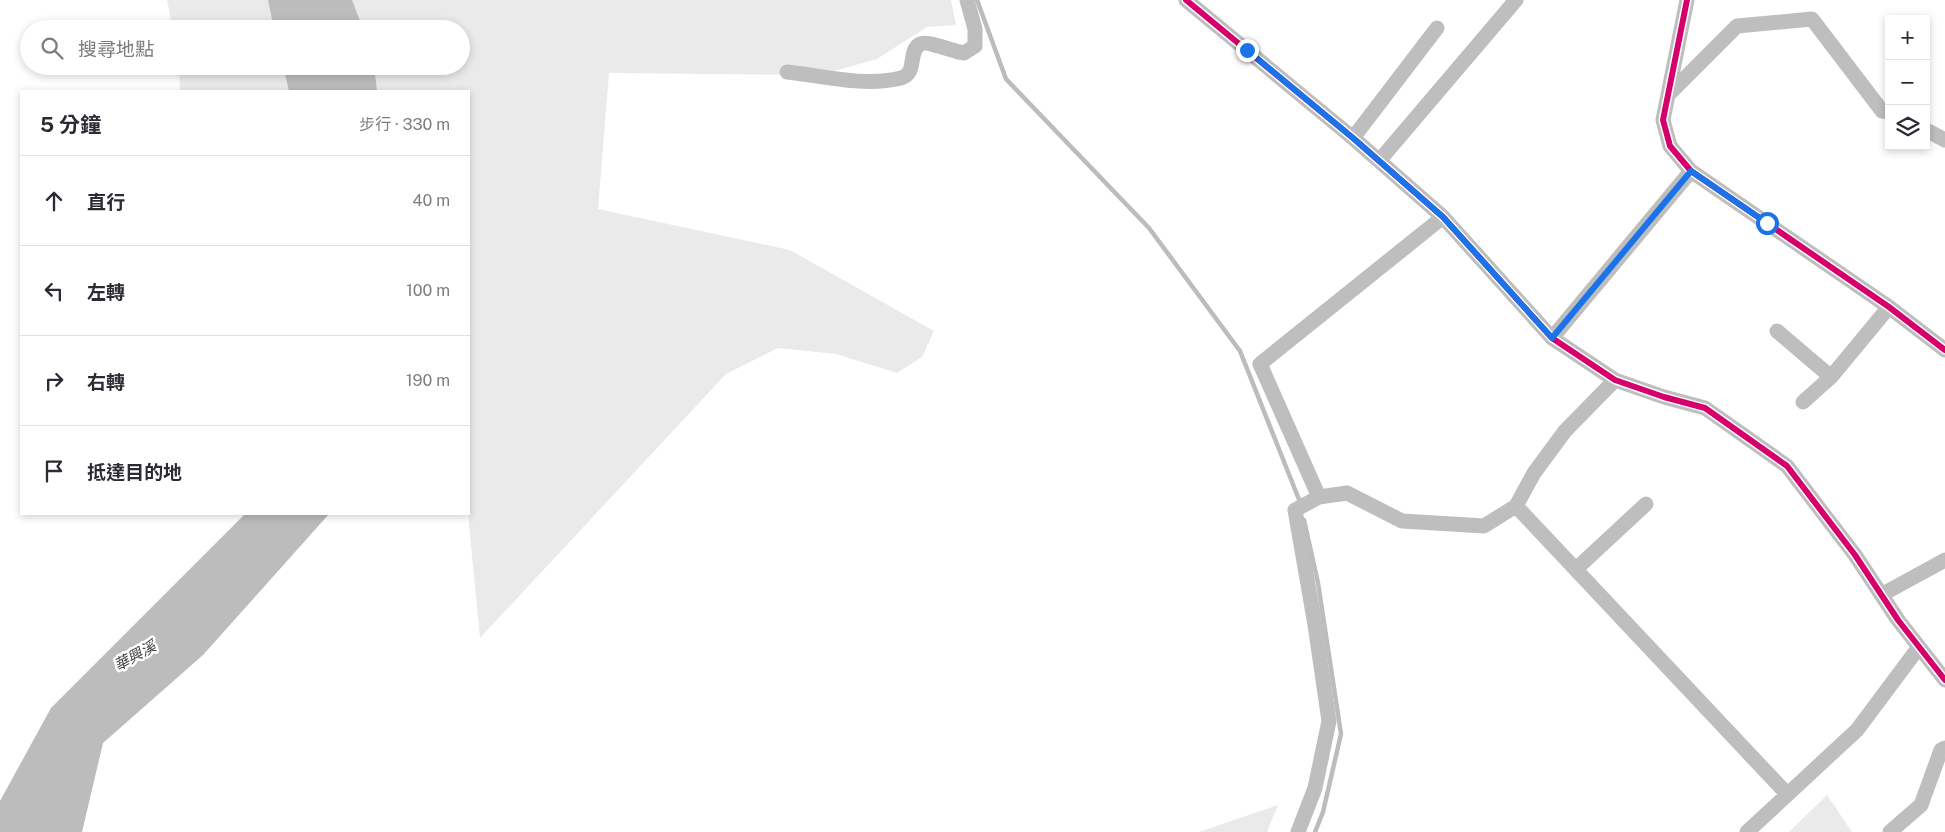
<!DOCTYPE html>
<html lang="zh-TW">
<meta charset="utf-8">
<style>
:root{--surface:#fff;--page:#f7f7f7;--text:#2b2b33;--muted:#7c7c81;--line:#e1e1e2}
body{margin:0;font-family:"Public Sans","Noto Sans TC",sans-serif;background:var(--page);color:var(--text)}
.controls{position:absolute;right:15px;top:15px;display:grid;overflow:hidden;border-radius:0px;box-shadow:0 2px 8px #0003}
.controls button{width:45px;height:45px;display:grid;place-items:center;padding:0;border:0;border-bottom:1px solid var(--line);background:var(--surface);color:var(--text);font:25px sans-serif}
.stop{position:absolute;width:15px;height:15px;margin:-11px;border:4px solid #1a73e8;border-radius:50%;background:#fff}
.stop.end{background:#1a73e8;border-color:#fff;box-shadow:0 1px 5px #0008}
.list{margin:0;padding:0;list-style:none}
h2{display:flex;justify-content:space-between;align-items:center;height:65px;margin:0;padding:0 20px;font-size:21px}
h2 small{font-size:16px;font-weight:400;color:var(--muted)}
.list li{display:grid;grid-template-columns:32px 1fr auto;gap:15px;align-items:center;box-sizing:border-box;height:90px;padding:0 20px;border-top:1px solid var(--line)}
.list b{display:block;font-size:19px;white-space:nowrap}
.list em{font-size:16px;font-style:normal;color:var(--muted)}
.icon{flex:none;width:28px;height:28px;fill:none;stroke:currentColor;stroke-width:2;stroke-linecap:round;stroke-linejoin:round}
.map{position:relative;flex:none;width:1945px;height:832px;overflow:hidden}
.search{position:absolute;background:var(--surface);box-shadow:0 2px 8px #0003;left:20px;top:20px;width:450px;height:55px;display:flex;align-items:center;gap:12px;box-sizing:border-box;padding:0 18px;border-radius:28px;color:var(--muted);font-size:19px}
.panel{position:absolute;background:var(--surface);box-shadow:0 2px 8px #0003;left:20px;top:90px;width:450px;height:425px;border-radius:0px}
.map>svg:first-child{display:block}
.green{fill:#eaeaea}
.water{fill:#bcbcbc}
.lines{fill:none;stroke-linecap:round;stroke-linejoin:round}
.stream{stroke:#bcbcbc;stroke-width:4.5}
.minor{stroke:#bebebe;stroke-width:15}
.cycleway-casing{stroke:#fff;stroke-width:9}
.cycleway{stroke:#d6006c;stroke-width:6}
.route{stroke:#1a73e8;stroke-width:6}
.labels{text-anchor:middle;stroke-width:5;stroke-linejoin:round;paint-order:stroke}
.water-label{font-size:15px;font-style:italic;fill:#404040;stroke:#fff}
</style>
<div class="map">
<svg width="1945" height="832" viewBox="0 0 1945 832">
<rect width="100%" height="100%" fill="#fff"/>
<path class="green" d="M167 0H951L956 25 927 27 877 59 820 75 609 73 598 209 790 250 934 331 922 357 897 373 836 354 778 348 726 374 480 638 468 514 469 91H180L179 66H461V29H173Z
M1827 795 1852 832H1789Z
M1278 805 1267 832H1199Z"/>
<path class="water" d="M268 0H352L363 29H274Z
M283 66H374L377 91H289Z
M245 514H329L203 655 103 743 82 832H0V801L51 708Z"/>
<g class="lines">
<path class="stream" d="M977 0 1006 79 1149 228 1240 351 1300 502
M1304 520 1318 583 1341 734 1323 812 1315 832"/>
<path class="minor" d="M1186 0 1353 138 1443 217 1552 338 1615 380 1664 397 1705 408 1787 466 1855 555 1898 620 1945 680
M1687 0 1663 120 1670 146 1691 171 1889 307 1945 350
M787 72C824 76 864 87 901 78 918 73 907 52 920 44 927 40 954 52 964 53L975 46V29L967 0
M1670 93 1737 26 1812 19 1882 111 1889 112
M1926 130 1945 140
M1353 138 1437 28
M1379 161 1516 0
M1443 217 1260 364 1319 497 1347 493 1402 521 1484 526 1516 506 1534 473 1565 431 1615 380
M1777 331 1831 377
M1552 338 1691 171
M1803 402 1831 377 1889 307
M1516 506 1787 794
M1576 569 1646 504
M1881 595 1945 560
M1298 832 1315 788 1329 721 1315 625 1295 510 1319 497
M1747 832 1857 730 1919 647
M1890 832 1921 805 1941 750 1945 748"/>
<g class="cycleway-casing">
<path id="cycleway" d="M1186 0 1353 138 1443 217 1552 338 1615 380 1664 397 1705 408 1787 466 1855 555 1898 620 1945 680
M1687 0 1663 120 1670 146 1691 171 1889 307 1945 350"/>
</g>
<use href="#cycleway" class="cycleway"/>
</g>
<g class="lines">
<path class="route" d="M1247 50 1353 138 1443 217 1552 338 1691 171 1767 223"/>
</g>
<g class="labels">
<g class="water-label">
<text transform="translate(135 656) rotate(-29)" y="5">華興溪</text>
</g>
</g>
</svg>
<div class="controls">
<button>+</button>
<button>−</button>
<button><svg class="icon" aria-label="layers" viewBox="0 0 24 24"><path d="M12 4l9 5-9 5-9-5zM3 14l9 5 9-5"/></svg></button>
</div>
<div class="stop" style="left:1767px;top:223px"></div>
<div class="stop end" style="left:1247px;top:50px"></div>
<div class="search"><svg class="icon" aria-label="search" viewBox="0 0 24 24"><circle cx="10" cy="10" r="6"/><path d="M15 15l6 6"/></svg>搜尋地點</div>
<section class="panel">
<h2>5 分鐘<small>步行 · 330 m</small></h2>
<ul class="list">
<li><svg class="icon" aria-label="ahead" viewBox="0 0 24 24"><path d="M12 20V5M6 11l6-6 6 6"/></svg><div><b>直行</b></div><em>40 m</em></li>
<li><svg class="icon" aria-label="left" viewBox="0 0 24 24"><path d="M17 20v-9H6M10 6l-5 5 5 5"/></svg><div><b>左轉</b></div><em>100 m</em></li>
<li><svg class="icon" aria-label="right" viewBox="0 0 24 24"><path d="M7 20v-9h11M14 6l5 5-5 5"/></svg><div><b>右轉</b></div><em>190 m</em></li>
<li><svg class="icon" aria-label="arrive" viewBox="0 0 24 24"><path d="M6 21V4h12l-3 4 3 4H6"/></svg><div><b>抵達目的地</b></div></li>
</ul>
</section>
</div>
